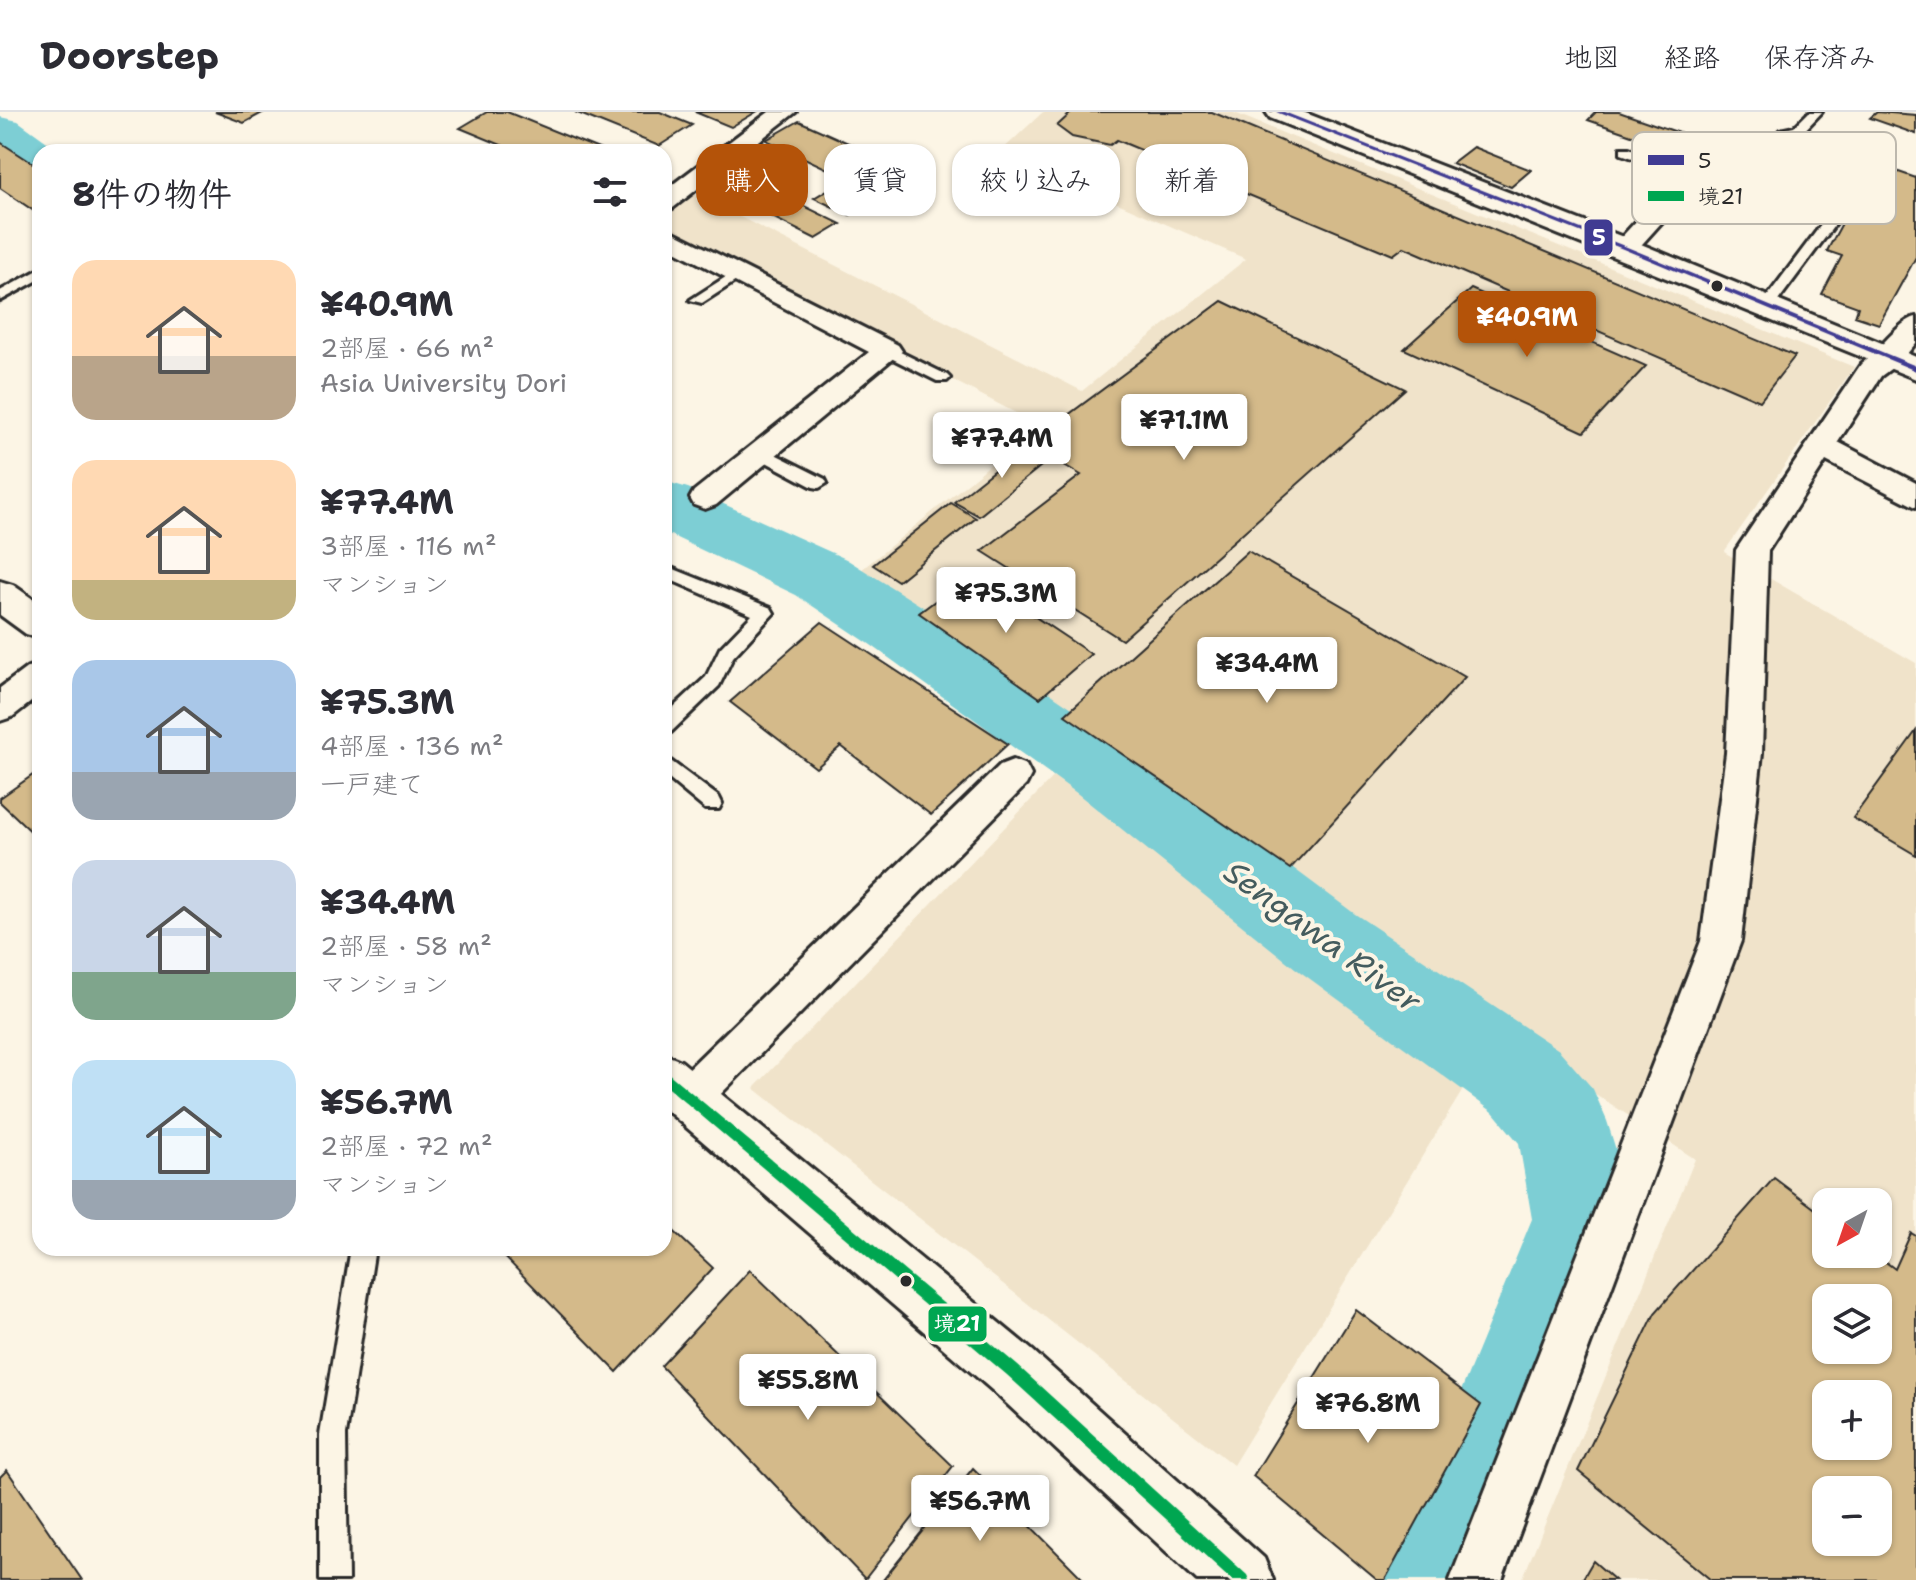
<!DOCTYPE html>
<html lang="ja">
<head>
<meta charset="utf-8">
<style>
  :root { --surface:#fff; --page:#f2f2f3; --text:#2b2b33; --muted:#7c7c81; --line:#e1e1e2; --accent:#b45309 }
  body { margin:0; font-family:"Shantell Sans","Klee One",sans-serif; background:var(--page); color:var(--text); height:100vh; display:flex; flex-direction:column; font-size:30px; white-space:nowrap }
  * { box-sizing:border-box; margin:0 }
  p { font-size:26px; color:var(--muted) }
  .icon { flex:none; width:44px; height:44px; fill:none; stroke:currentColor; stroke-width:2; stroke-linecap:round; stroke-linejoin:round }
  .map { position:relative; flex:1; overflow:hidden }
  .side { position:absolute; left:32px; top:32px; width:640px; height:1112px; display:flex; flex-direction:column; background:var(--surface); border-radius:24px; box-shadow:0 2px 6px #0004 }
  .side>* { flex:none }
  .guide { position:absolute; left:696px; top:32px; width:760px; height:72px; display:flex; gap:16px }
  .needle { width:52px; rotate:220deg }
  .buttons { position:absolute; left:1812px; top:1076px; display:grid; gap:16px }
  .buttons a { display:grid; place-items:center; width:80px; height:80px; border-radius:16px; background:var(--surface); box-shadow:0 2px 6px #0004; font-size:40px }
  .price { position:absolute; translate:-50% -68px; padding:0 18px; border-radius:8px; background:#fff; color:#222; font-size:26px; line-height:52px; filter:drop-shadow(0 2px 4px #0008) }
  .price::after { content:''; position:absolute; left:50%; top:48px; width:24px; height:18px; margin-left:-12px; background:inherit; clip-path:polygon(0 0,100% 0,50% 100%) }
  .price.selected { background:var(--accent); color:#fff }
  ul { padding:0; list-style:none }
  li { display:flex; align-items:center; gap:24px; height:200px; padding:0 40px }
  li span { display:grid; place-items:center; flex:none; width:224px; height:160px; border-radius:24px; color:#555 }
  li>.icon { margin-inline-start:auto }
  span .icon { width:96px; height:96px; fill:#fffc; stroke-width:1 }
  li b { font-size:34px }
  h2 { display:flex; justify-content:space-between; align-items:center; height:96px; padding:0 40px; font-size:34px }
  .tag { padding:0 28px; border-radius:24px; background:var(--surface); box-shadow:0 2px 6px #0004; font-size:28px; line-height:72px }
  .tag.selected { background:var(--accent); color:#fff }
  header { display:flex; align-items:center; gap:48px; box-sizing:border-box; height:112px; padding:0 40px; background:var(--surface); border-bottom:2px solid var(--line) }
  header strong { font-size:38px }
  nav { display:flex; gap:44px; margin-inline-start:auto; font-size:28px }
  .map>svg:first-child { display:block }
</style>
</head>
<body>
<header>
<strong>Doorstep</strong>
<nav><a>地図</a><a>経路</a><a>保存済み</a></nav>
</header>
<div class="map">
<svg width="1916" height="1468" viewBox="0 0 1916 1468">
  <rect width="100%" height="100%" fill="#fcf5e5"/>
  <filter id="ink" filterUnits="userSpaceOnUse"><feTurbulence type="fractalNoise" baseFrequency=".0125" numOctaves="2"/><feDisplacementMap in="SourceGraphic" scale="16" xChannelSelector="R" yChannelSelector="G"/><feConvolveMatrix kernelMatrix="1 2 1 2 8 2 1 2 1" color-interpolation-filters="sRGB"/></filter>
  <g filter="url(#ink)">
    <!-- built -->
    <path fill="#f0e3ca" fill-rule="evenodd" d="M1043,0H1232L1854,255L1724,440L1916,551V1468H1522L1695,1047L1499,919L1233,1353L754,976L1087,630L855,463L1039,313L664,118V103L693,81L1082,279L1246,147L1000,40ZM1826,1090H1878V1142H1826ZM1826,1186H1878V1238H1826ZM1826,1282H1878V1334H1826ZM1826,1378H1878V1430H1826Z"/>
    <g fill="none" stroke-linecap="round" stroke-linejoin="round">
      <!-- river -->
      <g fill="#7dced4" fill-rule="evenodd">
        <polygon points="0,5 18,9 61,40 40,40 40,63 22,58 0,43"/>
        <polygon points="664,369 688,376 846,447 923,495 1134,638 1355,802 1559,938 1593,977 1607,1009 1621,1054 1630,1107 1497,1468 1383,1468 1532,1107 1519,1031 1493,1000 1295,856 1078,682 871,533 796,483 664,420"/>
      </g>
    </g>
    <!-- building -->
    <g fill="#d4ba8a" stroke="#2b2b2b" stroke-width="2" fill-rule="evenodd">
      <polygon points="215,0 264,0 244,11"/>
      <polygon points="487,0 507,0 606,40 518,40 460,16"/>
      <polygon points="575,0 660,0 692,13 659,34"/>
      <polygon points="695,0 756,0 731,15"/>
      <polygon points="1072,0 1212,0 1795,244 1760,289 1404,135 1393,143 1117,28 1110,33 1072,25 1057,14"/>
      <polygon points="1596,0 1619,0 1697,27 1684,41 1588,8"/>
      <polygon points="1877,0 1916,3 1916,22 1870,6"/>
      <polygon points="799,9 915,61 850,103 814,86 847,66 766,28"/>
      <polygon points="1801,26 1916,66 1916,145 1879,212 1855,204 1858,195 1822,182 1842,144 1827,139 1861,76 1781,45"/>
      <polygon points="0,30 40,56 40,103 0,76"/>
      <polygon points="1473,35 1531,58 1511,75 1452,51"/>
      <polygon points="737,61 841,112 816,127 712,75"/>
      <polygon points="1471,177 1646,254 1584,320 1404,237"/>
      <polygon points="1222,189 1405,277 1122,528 982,439 1081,363 1029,332"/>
      <polygon points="1026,333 1051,346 979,404 954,390"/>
      <polygon points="951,391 976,406 898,469 873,453"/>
      <polygon points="1248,439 1465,565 1290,757 1065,603"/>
      <polygon points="971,462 1091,542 1040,586 919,501"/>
      <polygon points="822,510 1008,632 931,703 841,634 816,656 730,590"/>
      <polygon points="1916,619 1916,743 1853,706"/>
      <polygon points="40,658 40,728 0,690 0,686"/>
      <path d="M1774,1066L1826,1105V1142H1875L1895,1157L1911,1121L1916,1124V1468H1711L1578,1359L1655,1201ZM1826,1186H1878V1238H1826ZM1826,1282H1878V1334H1826ZM1826,1378H1878V1430H1826Z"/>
      <polygon points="664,1110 713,1156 617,1260 496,1136 664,1136"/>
      <polygon points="750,1158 953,1354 865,1467 661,1254"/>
      <polygon points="1356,1198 1481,1293 1385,1468 1377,1468 1253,1364"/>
      <polygon points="973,1356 1084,1468 883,1468"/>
      <polygon points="7,1358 82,1468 0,1468 0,1365"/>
      <polygon points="1593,1449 1615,1468 1582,1468"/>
    </g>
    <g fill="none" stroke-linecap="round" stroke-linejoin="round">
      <!-- service casing -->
      <g stroke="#2b2b2b" stroke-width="6">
        <g id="service">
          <polygon points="1809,0 1822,0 1802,21 1788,24 1763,52 1840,78 1842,81 1826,100 1839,107 1772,197 1767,198 1760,194 1824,109 1713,64 1724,61 1816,96 1827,83 1749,53 1780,18 1794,15"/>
          <polygon points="1621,36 1629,36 1699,62 1688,65 1621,42"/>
          <polygon points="40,157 40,167 0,189 0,179"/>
          <polygon points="735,159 747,162 702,191 690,188"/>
          <polygon points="888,234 947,263 950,266 947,269 937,269 883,242 881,239"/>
          <polygon points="761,335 825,367 827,371 819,376 813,375 755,344 755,336"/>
          <polygon points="664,453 771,496 774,501 733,545 719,574 671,620 664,622 664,604 706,565 720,536 752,503 664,465"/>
          <polygon points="664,644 719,685 722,691 719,697 705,697 664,663"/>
          <polygon points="351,1136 375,1136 346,1323 348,1468 320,1468 320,1323"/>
        </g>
      </g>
      <!-- minor casing -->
      <g stroke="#2b2b2b" stroke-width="6">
        <g id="minor">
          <polygon points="769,0 796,0 673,96 664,98 664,79"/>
          <polygon points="1718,27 1730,34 1726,39 1634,141 1616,141 1612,136 1616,131 1710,29"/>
          <polygon points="664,115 898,233 902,239 716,393 705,397 694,393 690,386 694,379 869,240 664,133"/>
          <path d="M1916,205V231L1900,250L1881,264L1838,330L1916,371V395L1826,349L1768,439L1762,641L1741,829L1502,1468H1450L1701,829L1726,641L1736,438L1861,252C1878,240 1899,209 1916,205Z"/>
          <polygon points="40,551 40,583 12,605 0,609 0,576 28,555"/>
          <polygon points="1013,648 1026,653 1031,663 1026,673 704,999 689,1005 674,999 667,985 674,971 1000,653"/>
        </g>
      </g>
      <!-- tertiary casing -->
      <g stroke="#2b2b2b" stroke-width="6">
        <g id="tertiary">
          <polygon points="1266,0 1303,0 1636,130 1916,245 1916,267 1270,6"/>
          <polygon points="0,469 13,473 40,492 40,526 26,522 0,503"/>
          <polygon points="664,942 681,949 1032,1238 1264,1446 1273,1468 1197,1468 992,1278 664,996"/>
        </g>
      </g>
      <!-- service -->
      <use href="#service" fill="#fcf5e5" fill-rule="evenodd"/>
      <!-- minor -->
      <use href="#minor" fill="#fcf5e5" fill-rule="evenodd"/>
      <!-- tertiary -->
      <use href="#tertiary" fill="#fcf5e5" fill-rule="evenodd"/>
      <!-- bus-1 casing -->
      <g stroke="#fcf5e5" stroke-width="6">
        <polygon id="bus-1" points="1276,0 1284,0 1627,135 1916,254 1916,259 1623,137"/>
      </g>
      <!-- bus-2 casing -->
      <g stroke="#fcf5e5" stroke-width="6">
        <polygon id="bus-2" points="664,960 668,961 1017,1253 1247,1463 1249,1468 1232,1468 1007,1263 664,972"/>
      </g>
      <!-- bus-1 -->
      <use href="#bus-1" fill="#403b92" fill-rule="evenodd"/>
      <!-- bus-2 -->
      <use href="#bus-2" fill="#00a651" fill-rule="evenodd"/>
    </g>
  </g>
  <!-- markers -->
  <g fill="#2b2b2b" stroke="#fcf5e5" stroke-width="3">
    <circle cx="1717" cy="174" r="7"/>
    <circle cx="906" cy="1169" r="7"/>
  </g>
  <g text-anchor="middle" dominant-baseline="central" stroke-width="8" stroke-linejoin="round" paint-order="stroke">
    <!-- water labels -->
    <g font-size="32" font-style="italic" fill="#445c5e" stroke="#fcf5e5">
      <text transform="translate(1323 824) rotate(36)">Sengawa River</text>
    </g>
  </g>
  <!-- legend -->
  <rect x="1632" y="20" width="264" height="92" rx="12" fill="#fcf5e5" stroke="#bdb8ad" stroke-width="2"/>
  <rect x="1648" y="43" width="36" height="10" fill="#403b92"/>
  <rect x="1648" y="79" width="36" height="10" fill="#00a651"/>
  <g font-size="22" fill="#2b2b2b">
    <text x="1698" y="56">5</text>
    <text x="1698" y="92">境21</text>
  </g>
  <g stroke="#fcf5e5" stroke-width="3">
    <rect x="1583" y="106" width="31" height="39" rx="8" fill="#403b92"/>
    <rect x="927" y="1193" width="61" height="38" rx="8" fill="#00a651"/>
  </g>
  <g font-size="22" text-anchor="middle" font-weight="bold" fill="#fff">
    <text x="1599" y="133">5</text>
    <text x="957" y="1219">境21</text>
  </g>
</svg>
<div class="buttons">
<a><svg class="needle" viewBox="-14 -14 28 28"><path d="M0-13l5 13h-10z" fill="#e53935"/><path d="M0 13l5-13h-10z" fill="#7c7c81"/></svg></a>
<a><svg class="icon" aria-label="layers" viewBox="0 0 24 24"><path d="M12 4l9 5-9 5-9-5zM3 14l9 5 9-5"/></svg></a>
<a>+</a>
<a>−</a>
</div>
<b class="price selected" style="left:1527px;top:247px">¥40.9M</b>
<b class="price" style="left:1184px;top:350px">¥71.1M</b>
<b class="price" style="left:1002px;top:368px">¥77.4M</b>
<b class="price" style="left:1006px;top:523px">¥75.3M</b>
<b class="price" style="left:1267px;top:593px">¥34.4M</b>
<b class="price" style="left:808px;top:1310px">¥55.8M</b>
<b class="price" style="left:1368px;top:1333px">¥76.8M</b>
<b class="price" style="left:980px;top:1431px">¥56.7M</b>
<div class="guide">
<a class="tag selected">購入</a>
<a class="tag">賃貸</a>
<a class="tag">絞り込み</a>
<a class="tag">新着</a>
</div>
<section class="side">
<h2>8件の物件<svg class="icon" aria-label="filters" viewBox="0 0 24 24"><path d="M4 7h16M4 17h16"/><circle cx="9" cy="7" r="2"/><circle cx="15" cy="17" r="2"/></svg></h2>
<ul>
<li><span style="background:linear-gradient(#ffd9b3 60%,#b9a48a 0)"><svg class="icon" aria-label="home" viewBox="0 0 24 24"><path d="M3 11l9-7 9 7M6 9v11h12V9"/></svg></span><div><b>¥40.9M</b><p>2部屋 · 66 m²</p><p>Asia University Dori</p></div></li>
<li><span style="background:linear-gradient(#ffd9b3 75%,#c2b280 0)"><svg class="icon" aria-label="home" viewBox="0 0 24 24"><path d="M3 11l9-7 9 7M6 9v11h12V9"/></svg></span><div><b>¥77.4M</b><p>3部屋 · 116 m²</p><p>マンション</p></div></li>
<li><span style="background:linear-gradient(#a9c7e8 70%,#9aa5b1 0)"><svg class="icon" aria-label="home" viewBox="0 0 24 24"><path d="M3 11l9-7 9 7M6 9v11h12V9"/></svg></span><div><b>¥75.3M</b><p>4部屋 · 136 m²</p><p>一戸建て</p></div></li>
<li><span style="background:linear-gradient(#c9d6e8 70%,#7fa58c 0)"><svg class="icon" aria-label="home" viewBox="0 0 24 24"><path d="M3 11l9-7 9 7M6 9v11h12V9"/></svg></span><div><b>¥34.4M</b><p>2部屋 · 58 m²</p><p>マンション</p></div></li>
<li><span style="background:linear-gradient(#bfe0f5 75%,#9aa5b1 0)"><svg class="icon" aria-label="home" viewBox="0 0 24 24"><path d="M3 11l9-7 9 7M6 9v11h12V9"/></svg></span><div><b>¥56.7M</b><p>2部屋 · 72 m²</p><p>マンション</p></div></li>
</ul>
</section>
</div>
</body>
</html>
